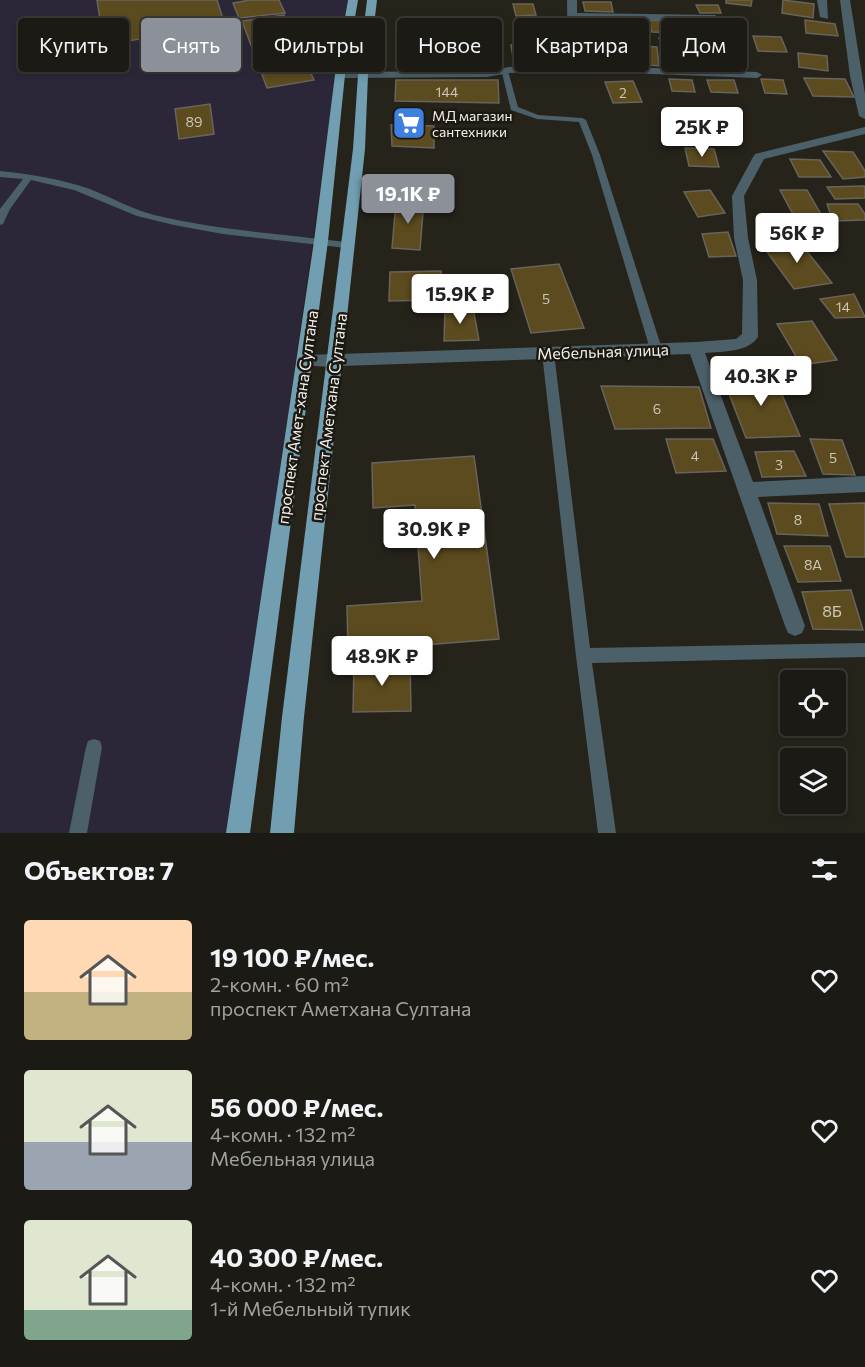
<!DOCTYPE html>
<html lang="ru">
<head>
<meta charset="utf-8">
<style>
  :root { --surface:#1c1a14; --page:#292722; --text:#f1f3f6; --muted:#a0a1a0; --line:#3a3834; --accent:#8c9099 }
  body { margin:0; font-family:Commissioner,sans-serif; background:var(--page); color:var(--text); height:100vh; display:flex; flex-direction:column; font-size:22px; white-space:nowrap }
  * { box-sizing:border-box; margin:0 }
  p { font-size:20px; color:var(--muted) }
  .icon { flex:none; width:33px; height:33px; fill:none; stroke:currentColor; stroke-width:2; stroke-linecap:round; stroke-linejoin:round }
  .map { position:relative; height:833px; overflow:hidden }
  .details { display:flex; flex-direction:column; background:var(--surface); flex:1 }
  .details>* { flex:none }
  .hud { position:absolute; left:18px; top:18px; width:830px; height:54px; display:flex; gap:12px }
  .controls { position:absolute; left:780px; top:670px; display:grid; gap:12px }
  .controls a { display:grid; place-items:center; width:66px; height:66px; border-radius:6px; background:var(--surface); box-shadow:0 3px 9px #0003,0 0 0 2px var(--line); font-size:30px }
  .price { position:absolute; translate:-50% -51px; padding:0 14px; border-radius:6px; background:#fff; color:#222; font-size:20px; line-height:39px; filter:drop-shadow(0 2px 3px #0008) }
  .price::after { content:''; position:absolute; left:50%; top:36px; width:18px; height:14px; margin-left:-9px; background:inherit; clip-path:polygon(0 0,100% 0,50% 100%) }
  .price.active { background:var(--accent); color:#fff }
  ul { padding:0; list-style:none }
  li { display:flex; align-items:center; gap:18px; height:150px; padding:0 24px }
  li span { display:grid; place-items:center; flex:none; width:168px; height:120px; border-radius:6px; color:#555 }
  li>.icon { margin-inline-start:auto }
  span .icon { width:72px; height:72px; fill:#fffc; stroke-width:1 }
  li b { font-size:26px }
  h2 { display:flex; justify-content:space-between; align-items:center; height:72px; padding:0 24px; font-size:26px }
  .tag { padding:0 21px; border-radius:6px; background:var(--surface); box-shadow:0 3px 9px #0003,0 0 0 2px var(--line); font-size:21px; line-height:54px }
  .tag.active { background:var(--accent); color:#fff }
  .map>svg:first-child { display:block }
</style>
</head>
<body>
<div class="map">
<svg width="865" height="833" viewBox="0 0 865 833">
  <rect width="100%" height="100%" fill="#26231b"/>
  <!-- industrial -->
  <polygon fill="#2b2738" points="0,0 347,0 228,833 0,833"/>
  <!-- building -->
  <g fill="#5c4b1f" stroke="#68645c" stroke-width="1.5">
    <polygon points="97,0 217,0 225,25 104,45"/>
    <polygon points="250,0 279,0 285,13 239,18 233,3"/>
    <polygon points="726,0 752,0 751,6 726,3"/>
    <polygon points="783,0 814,4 813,18 782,13"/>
    <polygon points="583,2 611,2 613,12 585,11"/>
    <polygon points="513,4 533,4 536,15 516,16"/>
    <polygon points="696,5 718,5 721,13 700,13"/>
    <polygon points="284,15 314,80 267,88 242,21"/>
    <polygon points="438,18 439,38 403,38 402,19"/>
    <polygon points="535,19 556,19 559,31 536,31"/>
    <polygon points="575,20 596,20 599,31 578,31"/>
    <polygon points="649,20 676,21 681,33 652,32"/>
    <polygon points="805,20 835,24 838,36 806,33"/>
    <polygon points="696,23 726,24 730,36 700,35"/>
    <polygon points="753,36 781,37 787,52 758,51"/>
    <polygon points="659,38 684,40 686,51 663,50"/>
    <polygon points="511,45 536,45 537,57 513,57"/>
    <polygon points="624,45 657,47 659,66 628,63"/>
    <polygon points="580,50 602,51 604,61 581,60"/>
    <polygon points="464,53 465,72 399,73 401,54"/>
    <polygon points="798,53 827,56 828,71 799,67"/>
    <polygon points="804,78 845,79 854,97 813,96"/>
    <polygon points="669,79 692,80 695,92 672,91"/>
    <polygon points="761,79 783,80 787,94 765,93"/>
    <polygon points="396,80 498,80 499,103 395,101"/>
    <polygon points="707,80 734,80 738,93 711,92"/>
    <polygon points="633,81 642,102 613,103 605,82"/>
    <polygon points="210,104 214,134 179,139 175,109"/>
    <polygon points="391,125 434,126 434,148 392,146"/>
    <polygon points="685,148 714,149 719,167 689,166"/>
    <polygon points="823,151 853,152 865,171 865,177 843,179"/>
    <polygon points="790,159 820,160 831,177 799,177"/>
    <polygon points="865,186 865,198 835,199 827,187"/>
    <polygon points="710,190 725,213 698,217 684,192"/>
    <polygon points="780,190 807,190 822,216 795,218"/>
    <polygon points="424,200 420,250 392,248 396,201"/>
    <polygon points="827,204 858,204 865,214 865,220 833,221"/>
    <polygon points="728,232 736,256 709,257 702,234"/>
    <polygon points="798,240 832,283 794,289 762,245"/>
    <polygon points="559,264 584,328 531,333 511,269"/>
    <polygon points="441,271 442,285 473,286 473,299 389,301 390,272"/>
    <polygon points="854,294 865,317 835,318 820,299"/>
    <polygon points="473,308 479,340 444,341 445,309"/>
    <polygon points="812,321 837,360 801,365 777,324"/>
    <polygon points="774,376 800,436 746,438 723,378"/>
    <polygon points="601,386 699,387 711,428 615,429"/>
    <polygon points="666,439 713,439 726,471 676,473"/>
    <polygon points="810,439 842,440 855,475 823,474"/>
    <polygon points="794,451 806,476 762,477 755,452"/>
    <polygon points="474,456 499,639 348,651 347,606 422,601 415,505 373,508 372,463"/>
    <polygon points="768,503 819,504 828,536 777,534"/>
    <polygon points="865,503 865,557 846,557 829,504"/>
    <polygon points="784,546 830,546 841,581 798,582"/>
    <polygon points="851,590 863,630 813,629 802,592"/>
    <polygon points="410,660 411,711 353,712 354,664"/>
  </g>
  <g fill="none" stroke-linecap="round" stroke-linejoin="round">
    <!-- service -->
    <g fill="#4b6069" fill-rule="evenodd">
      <polygon points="501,69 508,71 518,107 538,115 582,118 586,120 600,155 662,349 660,352 652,352 650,349 592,155 579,122 537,119 511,110"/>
      <path d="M0,171C31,174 61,179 90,189C112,198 132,209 154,215C217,230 282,234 346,242L351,245L346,248L223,234L174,225L137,216L74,190L31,180L10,209L3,224L0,225V209L23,179L0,177Z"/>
      <polygon points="548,349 554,353 590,648 865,643 865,657 592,663 616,833 598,833 576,656 542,353"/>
      <polygon points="94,739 100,741 102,747 87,833 69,833 86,747 88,741"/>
    </g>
    <!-- minor -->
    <g fill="#4b6069" fill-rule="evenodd">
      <polygon points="567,0 577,0 577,13 715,15 720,18 715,21 577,19 578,65 757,72 762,75 757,78 573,71 509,73 487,77 340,78 335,75 340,72 487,71 509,67 568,65"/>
      <polygon points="817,0 827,0 828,19 820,17"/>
      <polygon points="840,0 850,0 865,94 865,119 859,116 850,76"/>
      <path d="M865,127V134L764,159L744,196L748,238L757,280L758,337C747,353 723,351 705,353L753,482L865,476V492L758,497L805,626L802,633L795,636L788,633L785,626L690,354L341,366C334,368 308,366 300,363L297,359L300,355L339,354L696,342L736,339L742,334L743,280L734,238L732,196L753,157L755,154Z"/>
    </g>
    <!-- primary -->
    <g fill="#719eb0" fill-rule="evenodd">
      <polygon points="348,0 358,0 345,75 328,241 250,833 226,833 314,241 335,75"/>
      <polygon points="367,0 377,0 368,75 365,149 304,717 294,833 270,833 282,717 353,149 358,75"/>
    </g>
  </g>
  <!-- icons -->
  <defs>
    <g id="supermarket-square" transform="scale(1.725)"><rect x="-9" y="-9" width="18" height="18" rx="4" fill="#3f7fe0" stroke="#1c1912"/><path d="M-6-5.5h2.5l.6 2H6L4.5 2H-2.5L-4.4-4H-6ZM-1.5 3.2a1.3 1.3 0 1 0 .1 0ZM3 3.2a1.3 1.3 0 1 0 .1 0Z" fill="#fff"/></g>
  </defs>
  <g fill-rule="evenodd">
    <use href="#supermarket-square" x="409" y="123"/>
  </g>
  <g text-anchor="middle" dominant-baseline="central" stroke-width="5" stroke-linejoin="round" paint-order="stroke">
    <!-- number labels -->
    <g font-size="14" fill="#ccc6b7">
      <text x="447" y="91">144</text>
      <text x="623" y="92">2</text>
      <text x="194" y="121">89</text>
      <text x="546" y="298">5</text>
      <text x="843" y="306">14</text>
      <text x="657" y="408">6</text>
      <text x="695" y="455">4</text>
      <text x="833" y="457">5</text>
      <text x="779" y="464">3</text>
      <text x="798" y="519">8</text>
      <text x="813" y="564">8А</text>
    </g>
    <!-- far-poi labels -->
    <g font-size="14" fill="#f2efea" stroke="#1c1912" text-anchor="start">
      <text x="432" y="115">МД магазин<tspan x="432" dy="16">сантехники</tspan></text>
    </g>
    <!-- street labels -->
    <g font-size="16" fill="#f2efea" stroke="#1c1912">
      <text transform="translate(603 351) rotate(-2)">Мебельная улица</text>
      <text transform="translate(297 417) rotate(-82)">проспект Амет-хана Султана</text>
      <text transform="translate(328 417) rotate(-83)">проспект Аметхана Султана</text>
    </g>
    <!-- near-number labels -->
    <g font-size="16" fill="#ccc6b7">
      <text x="832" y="610">8Б</text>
    </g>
  </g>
</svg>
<div class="controls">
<a><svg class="icon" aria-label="locate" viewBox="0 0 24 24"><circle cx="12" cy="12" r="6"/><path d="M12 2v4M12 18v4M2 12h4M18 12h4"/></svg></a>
<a><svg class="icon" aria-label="layers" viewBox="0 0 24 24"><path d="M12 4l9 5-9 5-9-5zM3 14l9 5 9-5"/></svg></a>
</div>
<b class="price" style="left:702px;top:158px">25K ₽</b>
<b class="price active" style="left:408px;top:225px">19.1K ₽</b>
<b class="price" style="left:797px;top:264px">56K ₽</b>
<b class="price" style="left:460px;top:325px">15.9K ₽</b>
<b class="price" style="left:761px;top:407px">40.3K ₽</b>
<b class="price" style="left:434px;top:560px">30.9K ₽</b>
<b class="price" style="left:382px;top:687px">48.9K ₽</b>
<div class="hud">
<a class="tag">Купить</a>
<a class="tag active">Снять</a>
<a class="tag">Фильтры</a>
<a class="tag">Новое</a>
<a class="tag">Квартира</a>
<a class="tag">Дом</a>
</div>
</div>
<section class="details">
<h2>Объектов: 7<svg class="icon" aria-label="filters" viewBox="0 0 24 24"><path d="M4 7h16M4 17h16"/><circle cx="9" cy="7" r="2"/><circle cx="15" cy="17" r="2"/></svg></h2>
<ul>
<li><span style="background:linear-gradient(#ffd9b3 60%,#c2b280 0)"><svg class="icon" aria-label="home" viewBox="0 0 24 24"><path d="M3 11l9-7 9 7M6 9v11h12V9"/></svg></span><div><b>19 100 ₽/мес.</b><p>2-комн. · 60 m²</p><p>проспект Аметхана Султана</p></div><svg class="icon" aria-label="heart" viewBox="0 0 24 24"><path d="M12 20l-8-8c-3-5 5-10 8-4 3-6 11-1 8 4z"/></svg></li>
<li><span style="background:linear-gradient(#dfe7d0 60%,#9aa5b1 0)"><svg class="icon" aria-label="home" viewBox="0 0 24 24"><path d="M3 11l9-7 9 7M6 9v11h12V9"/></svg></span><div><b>56 000 ₽/мес.</b><p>4-комн. · 132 m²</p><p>Мебельная улица</p></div><svg class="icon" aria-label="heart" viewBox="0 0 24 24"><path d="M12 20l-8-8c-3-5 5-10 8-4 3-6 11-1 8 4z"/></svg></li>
<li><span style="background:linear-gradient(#dfe7d0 75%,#7fa58c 0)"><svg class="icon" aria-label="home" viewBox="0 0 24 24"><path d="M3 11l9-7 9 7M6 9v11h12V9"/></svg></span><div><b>40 300 ₽/мес.</b><p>4-комн. · 132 m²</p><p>1-й Мебельный тупик</p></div><svg class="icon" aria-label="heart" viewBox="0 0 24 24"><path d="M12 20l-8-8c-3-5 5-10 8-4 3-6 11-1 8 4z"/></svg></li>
</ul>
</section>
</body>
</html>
